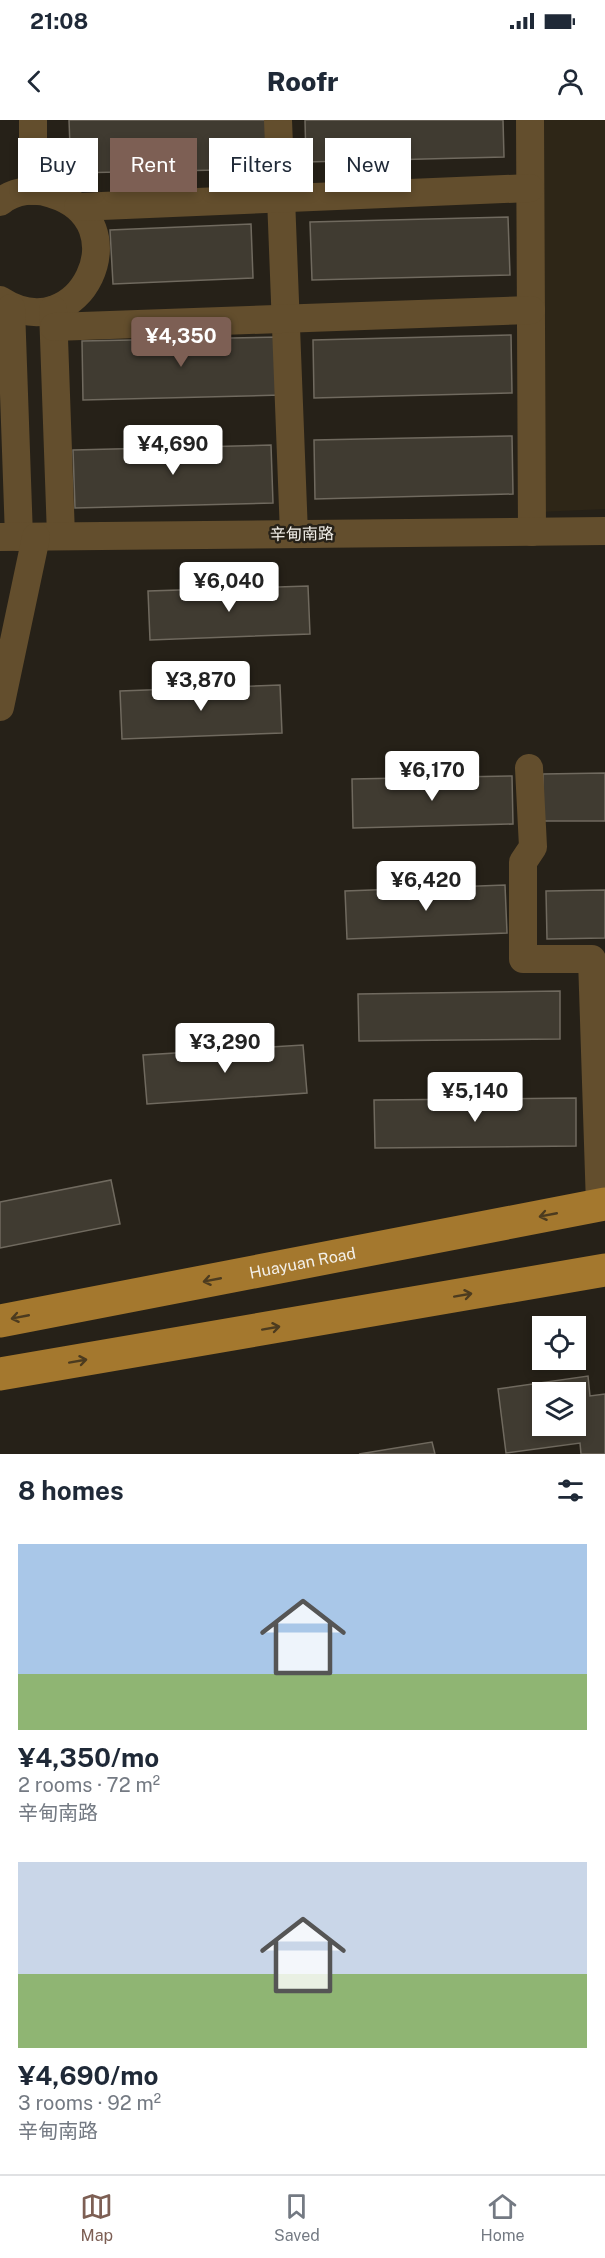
<!DOCTYPE html>
<html lang="en">
<head>
<meta charset="utf-8">
<style>
  :root { --surface:#fff; --page:#f6f6f7; --text:#1f2937; --muted:#747a83; --line:#e0e1e3; --accent:#7d5f54 }
  body { margin:0; font-family:"Public Sans","Noto Sans SC",sans-serif; background:var(--page); color:var(--text); height:100vh; display:flex; flex-direction:column; font-size:22px; white-space:nowrap }
  * { box-sizing:border-box; margin:0 }
  p { font-size:20px; color:var(--muted) }
  .icon { flex:none; width:33px; height:33px; fill:none; stroke:currentColor; stroke-width:2; stroke-linecap:round; stroke-linejoin:round }
  .map { position:relative; height:1334px; overflow:hidden }
  .side { display:flex; flex-direction:column; background:var(--surface); flex:1 }
  .side>* { flex:none }
  .guide { position:absolute; left:18px; top:18px; width:570px; height:54px; display:flex; gap:12px }
  .buttons { position:absolute; left:532px; top:1196px; display:grid; gap:12px }
  .buttons a { display:grid; place-items:center; width:54px; height:54px; border-radius:0px; background:var(--surface); box-shadow:0 3px 9px #0003; font-size:30px }
  .price { position:absolute; translate:-50% -51px; padding:0 14px; border-radius:6px; background:#fff; color:#222; font-size:20px; line-height:39px; filter:drop-shadow(0 2px 3px #0008) }
  .price::after { content:''; position:absolute; left:50%; top:36px; width:18px; height:14px; margin-left:-9px; background:inherit; clip-path:polygon(0 0,100% 0,50% 100%) }
  .price.current { background:var(--accent); color:#fff }
  ul { padding:0; list-style:none }
  li { display:grid; align-content:center; gap:12px; height:318px; padding:0 18px }
  li span { display:grid; place-items:center; height:186px; border-radius:0px; color:#555 }
  li>.icon { margin-inline-start:auto }
  span .icon { width:108px; height:108px; fill:#fffc; stroke-width:1 }
  li b { font-size:26px }
  h2 { display:flex; justify-content:space-between; align-items:center; height:72px; padding:0 18px; font-size:26px }
  .pill { padding:0 21px; border-radius:0px; background:var(--surface); box-shadow:0 3px 9px #0003; font-size:21px; line-height:54px }
  .pill.current { background:var(--accent); color:#fff }
  .status { display:flex; justify-content:space-between; align-items:center; height:42px; padding:0 30px; background:var(--surface); direction:ltr }
  .status svg { height:16px; fill:currentColor }
  header { display:flex; justify-content:space-between; align-items:center; height:78px; padding:0 18px; background:var(--surface); font-size:27px; font-weight:800 }
  .dock { display:flex; justify-content:space-around; align-items:center; height:84px; border-top:2px solid var(--line); background:var(--surface); font-size:16px; color:var(--muted) }
  .dock a { display:grid; justify-items:center; gap:3px }
  .dock .current { color:var(--accent) }
  .map>svg:first-child { display:block }
</style>
</head>
<body>
<div class="status"><b>21:08</b><svg viewBox="0 0 49 12"><path d="M0 12V9h3v3zM5 12V6h3v6zM10 12V3h3v9zM15 12V0h3v12zM26 1h20v11H26zM47 4h2v5h-2z"/></svg></div>
<header><svg class="icon" aria-label="back" viewBox="0 0 24 24"><path d="M15 5l-7 7 7 7"/></svg>Roofr<svg class="icon" aria-label="person" viewBox="0 0 24 24"><circle cx="12" cy="8" r="4"/><path d="M4 21q1-7 8-7t8 7"/></svg></header>
<div class="map">
<svg width="605" height="1334" viewBox="0 0 605 1334">
  <rect width="100%" height="100%" fill="#262118"/>
  <!-- built -->
  <polygon fill="#2e2617" points="543,0 605,0 605,389 539,392"/>
  <!-- building -->
  <g fill="#403b31" stroke="#706a5f" stroke-width="1.5" fill-rule="evenodd">
    <polygon points="69,0 267,0 268,49 71,53"/>
    <polygon points="305,0 503,0 504,37 306,42"/>
    <polygon points="508,97 510,155 312,160 310,102"/>
    <polygon points="251,104 253,158 113,164 110,110"/>
    <polygon points="511,215 512,273 314,278 313,220"/>
    <polygon points="280,217 281,275 83,280 82,221"/>
    <polygon points="512,316 513,374 315,379 314,320"/>
    <polygon points="271,325 273,383 75,388 73,330"/>
    <polygon points="308,466 310,514 150,520 148,471"/>
    <polygon points="280,565 282,613 122,619 120,571"/>
    <polygon points="605,653 605,701 543,701 543,654"/>
    <polygon points="512,656 513,704 353,708 352,659"/>
    <polygon points="505,765 507,813 347,819 345,771"/>
    <polygon points="605,770 605,818 547,819 546,771"/>
    <polygon points="560,871 560,919 359,921 358,874"/>
    <polygon points="303,925 307,973 147,984 143,935"/>
    <polygon points="576,978 576,1026 375,1028 374,980"/>
    <polygon points="111,1060 120,1104 0,1128 0,1082"/>
    <path d="M588,1256L590,1276L605,1274V1334H581L580,1323L506,1333L498,1269ZM543,1272H576V1305H543Z"/>
    <polygon points="432,1322 435,1334 359,1334"/>
  </g>
  <g fill="none" stroke-linecap="round" stroke-linejoin="round">
    <!-- minor -->
    <g stroke="#634e2d" stroke-width="28">
      <polyline points="33,0 33,71"/>
      <polyline points="278,0 294,414"/>
      <polyline points="530,0 532,412"/>
      <path d="M0,82C15,70 35,68 52,74C141,101 80,232 0,180"/>
      <polyline points="78,87 530,68"/>
      <polyline points="11,188 19,417"/>
      <polyline points="53,190 61,416"/>
      <polyline points="54,207 531,190"/>
      <polyline points="0,417 605,411"/>
      <polyline points="0,587 36,417"/>
      <polyline points="529,648 533,727 523,742 523,839 592,839 600,1085"/>
    </g>
    <!-- major -->
    <g stroke="#a4782e" stroke-width="33">
      <path id="s1" d="M0,1201L605,1084"/>
      <polyline points="0,1254 605,1150"/>
    </g>
  </g>
  <!-- one-way arrows -->
  <defs><path id="oneway-shaft" d="M-6 0H5M1.5-3L5.5 0L1.5 3" fill="none" stroke-width="1.6" stroke-linecap="round" stroke-linejoin="round" transform="scale(1.5)"/></defs>
  <g stroke="#4c3b1f">
    <use href="#oneway-shaft" transform="translate(548 1095) rotate(169)"/>
    <use href="#oneway-shaft" transform="translate(212 1160) rotate(169)"/>
    <use href="#oneway-shaft" transform="translate(463 1175) rotate(-10)"/>
    <use href="#oneway-shaft" transform="translate(20 1197) rotate(169)"/>
    <use href="#oneway-shaft" transform="translate(271 1208) rotate(-10)"/>
    <use href="#oneway-shaft" transform="translate(78 1241) rotate(-10)"/>
  </g>
  <g text-anchor="middle" dominant-baseline="central" stroke-width="5" stroke-linejoin="round" paint-order="stroke">
    <!-- street labels -->
    <g font-size="16" fill="#f3f0ea" stroke="#262118">
      <text transform="translate(302 414) rotate(-1)">辛甸南路</text>
      <text stroke="none"><textPath href="#s1" startOffset="308">Huayuan Road</textPath></text>
    </g>
  </g>
</svg>
<div class="buttons">
<a><svg class="icon" aria-label="locate" viewBox="0 0 24 24"><circle cx="12" cy="12" r="6"/><path d="M12 2v4M12 18v4M2 12h4M18 12h4"/></svg></a>
<a><svg class="icon" aria-label="layers" viewBox="0 0 24 24"><path d="M12 4l9 5-9 5-9-5zM3 14l9 5 9-5"/></svg></a>
</div>
<b class="price current" style="left:181px;top:248px">¥4,350</b>
<b class="price" style="left:173px;top:356px">¥4,690</b>
<b class="price" style="left:229px;top:493px">¥6,040</b>
<b class="price" style="left:201px;top:592px">¥3,870</b>
<b class="price" style="left:432px;top:682px">¥6,170</b>
<b class="price" style="left:426px;top:792px">¥6,420</b>
<b class="price" style="left:225px;top:954px">¥3,290</b>
<b class="price" style="left:475px;top:1003px">¥5,140</b>
<div class="guide">
<a class="pill">Buy</a>
<a class="pill current">Rent</a>
<a class="pill">Filters</a>
<a class="pill">New</a>
</div>
</div>
<section class="side">
<h2>8 homes<svg class="icon" aria-label="filters" viewBox="0 0 24 24"><path d="M4 7h16M4 17h16"/><circle cx="9" cy="7" r="2"/><circle cx="15" cy="17" r="2"/></svg></h2>
<ul>
<li><span style="background:linear-gradient(#a9c7e8 70%,#8fb573 0)"><svg class="icon" aria-label="home" viewBox="0 0 24 24"><path d="M3 11l9-7 9 7M6 9v11h12V9"/></svg></span><div><b>¥4,350/mo</b><p>2 rooms · 72 m²</p><p>辛甸南路</p></div></li>
<li><span style="background:linear-gradient(#c9d6e8 60%,#8fb573 0)"><svg class="icon" aria-label="home" viewBox="0 0 24 24"><path d="M3 11l9-7 9 7M6 9v11h12V9"/></svg></span><div><b>¥4,690/mo</b><p>3 rooms · 92 m²</p><p>辛甸南路</p></div></li>
</ul>
</section>
<nav class="dock">
<a class="current"><svg class="icon" aria-label="map" viewBox="0 0 24 24"><path d="M3 6l6-2 6 2 6-2v14l-6 2-6-2-6 2zM9 4v14M15 6v14"/></svg>Map</a>
<a><svg class="icon" aria-label="saved" viewBox="0 0 24 24"><path d="M7 4h10v16l-5-4-5 4z"/></svg>Saved</a>
<a><svg class="icon" aria-label="home" viewBox="0 0 24 24"><path d="M3 11l9-7 9 7M6 9v11h12V9"/></svg>Home</a>
</nav>
</body>
</html>
